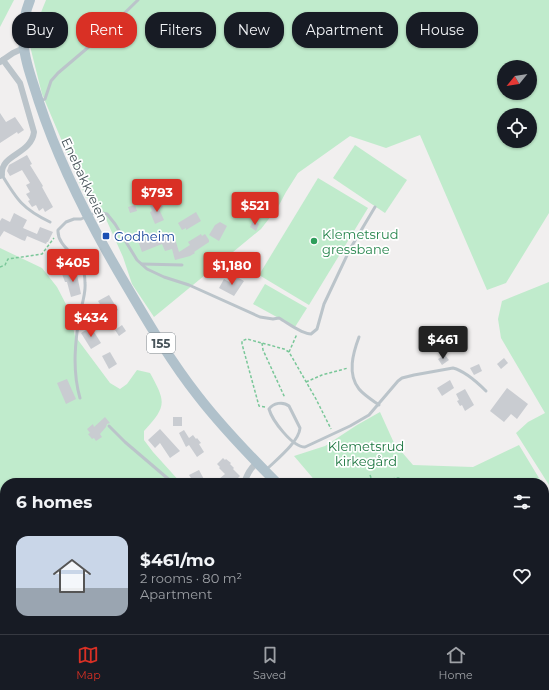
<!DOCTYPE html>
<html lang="en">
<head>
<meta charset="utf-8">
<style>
  :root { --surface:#171b24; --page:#242831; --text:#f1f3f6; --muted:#9ea1a6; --line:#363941; --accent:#d93025 }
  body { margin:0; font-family:Montserrat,sans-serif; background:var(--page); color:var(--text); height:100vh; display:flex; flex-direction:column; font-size:15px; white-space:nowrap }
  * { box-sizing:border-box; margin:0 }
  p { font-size:13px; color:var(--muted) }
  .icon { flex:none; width:22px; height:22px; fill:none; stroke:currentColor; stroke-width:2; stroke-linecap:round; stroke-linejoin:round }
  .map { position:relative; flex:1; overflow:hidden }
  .panel { position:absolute; left:0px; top:478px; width:549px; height:156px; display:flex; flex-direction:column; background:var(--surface); border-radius:16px 16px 0 0; box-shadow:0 1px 3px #0004 }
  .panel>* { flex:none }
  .banner { position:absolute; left:12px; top:12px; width:525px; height:36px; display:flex; gap:8px }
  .needle { width:26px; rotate:240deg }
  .buttons { position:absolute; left:497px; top:60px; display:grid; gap:8px }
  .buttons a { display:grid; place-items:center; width:40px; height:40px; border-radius:50%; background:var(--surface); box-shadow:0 1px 3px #0004; font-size:20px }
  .price { position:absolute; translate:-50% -34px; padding:0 9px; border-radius:4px; background:var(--accent); color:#fff; font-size:13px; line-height:26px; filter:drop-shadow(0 1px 2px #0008) }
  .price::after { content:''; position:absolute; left:50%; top:24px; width:12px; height:9px; margin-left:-6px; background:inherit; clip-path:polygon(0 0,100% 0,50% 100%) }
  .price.active { background:#222; color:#fff }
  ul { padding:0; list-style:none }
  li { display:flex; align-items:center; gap:12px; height:100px; padding:0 16px }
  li+li { border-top:1px solid var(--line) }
  li span { display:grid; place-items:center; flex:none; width:112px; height:80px; border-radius:12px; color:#555 }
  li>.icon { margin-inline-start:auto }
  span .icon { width:48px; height:48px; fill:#fffc; stroke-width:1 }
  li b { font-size:17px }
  h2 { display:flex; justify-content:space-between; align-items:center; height:48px; padding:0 16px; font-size:17px }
  .pill { padding:0 14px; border-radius:16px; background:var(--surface); box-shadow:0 1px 3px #0004; font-size:14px; line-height:36px }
  .pill.active { background:var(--accent); color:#fff }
  .dock { display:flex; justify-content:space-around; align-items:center; height:56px; border-top:1px solid var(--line); background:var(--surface); font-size:11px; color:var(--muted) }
  .dock a { display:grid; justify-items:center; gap:2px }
  .dock .active { color:var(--accent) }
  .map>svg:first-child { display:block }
</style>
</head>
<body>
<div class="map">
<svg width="549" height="634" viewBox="0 0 549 634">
  <rect width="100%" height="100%" fill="#f1efef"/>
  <!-- green -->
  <g fill="#c0ebcc" fill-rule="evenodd">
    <polygon points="0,0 14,0 0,27"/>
    <path d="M46,0H549V213L506,283L487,290L420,135L386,148L350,136L298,173L286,192L278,207L261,229L154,317L132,284L123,257L97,199L86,198L42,94L29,42ZM504,67H530V93H504ZM504,115H530V141H504Z"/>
    <polygon points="355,145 407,180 385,213 333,178"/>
    <polygon points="318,178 368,208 309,305 259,275"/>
    <path d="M0,248L42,268L57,287L69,310L75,336L110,383L120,389L127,384L137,370L150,373C166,402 167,406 144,431V440L153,452L181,483H5V629H255L251,634H0Z"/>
    <polygon points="549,282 549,485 516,433 528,422 545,413 501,338 498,319 502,301"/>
    <polygon points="265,284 307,308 295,327 253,304"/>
    <polygon points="380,412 394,443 413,465 473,467 519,445 542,483 317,483 294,456 325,446 357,425"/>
    <polygon points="544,486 549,494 549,604 544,604"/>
    <polygon points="544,622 549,623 549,634 452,634 464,629 544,629"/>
  </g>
  <!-- building -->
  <g fill="#c9ccd1">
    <polygon points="0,113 6,122 15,117 24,130 18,134 17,132 0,143"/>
    <polygon points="27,155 32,164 30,165 43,186 42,187 53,207 45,212 43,208 39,211 36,205 32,207 28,201 30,200 26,194 30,192 26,185 30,183 22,170 10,176 7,171 9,165"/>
    <polygon points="160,201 163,207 159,209 164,220 155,224 150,212 152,211 150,206"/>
    <polygon points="135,205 137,211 130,213 128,207"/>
    <polygon points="196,212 201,221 186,230 186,228 182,230 178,223"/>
    <polygon points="14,213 27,220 23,228 37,234 40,227 53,232 48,242 47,242 46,244 27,236 25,241 22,240 4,231 0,237 0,221 2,218 10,222"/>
    <polygon points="253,221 259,224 256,231 250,227"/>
    <polygon points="220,222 227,226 219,241 209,235 215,225"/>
    <polygon points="173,232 179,252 190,245 188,242 201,234 202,236 205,234 209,240 209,242 194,252 195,253 190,256 175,260 172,249 165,251 162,244 142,252 138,241 148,238 148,240 164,233 165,235"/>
    <polygon points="60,253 63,264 50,268 48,261 50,256"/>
    <polygon points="76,270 81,294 71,297 67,282 65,282 62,274"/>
    <polygon points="235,276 244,281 234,296 219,288 224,279 231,283"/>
    <polygon points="109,295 118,310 107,316 98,301"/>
    <polygon points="122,325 126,331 119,336 115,330"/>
    <polygon points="91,327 101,343 91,349 81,333"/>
    <polygon points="110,352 117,364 109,369 102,356"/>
    <polygon points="445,355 449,360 442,365 438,359"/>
    <polygon points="504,358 508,363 501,369 497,364"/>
    <polygon points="479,364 482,371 474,375 470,368"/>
    <polygon points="67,379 76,399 66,404 57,383"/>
    <polygon points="450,380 454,388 442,396 437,388"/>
    <polygon points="507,388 528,404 517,419 511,414 504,422 490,411"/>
    <polygon points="465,389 474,405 465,411 462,405 460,406 457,401 459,400 456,394"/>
    <polygon points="105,417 110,423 107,424 106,427 100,434 102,437 96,441 94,438 92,439 88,434 90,433 87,429 93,424 94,427"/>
    <rect x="173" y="417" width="9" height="9"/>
    <polygon points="160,429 180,451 170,458 160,443 155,448 148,440"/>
    <polygon points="184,430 189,438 193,435 196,439 197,438 201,443 199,444 204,452 197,457 189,445 186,447 179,433"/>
    <polygon points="223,458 225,460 226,459 231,463 230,464 234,468 233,469 240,476 233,483 223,483 219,479 225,474 219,468 220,467 217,464"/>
    <polygon points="199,470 206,483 194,483 189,475"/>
  </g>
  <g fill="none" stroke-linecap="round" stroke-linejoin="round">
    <!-- path -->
    <g stroke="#7ac799" stroke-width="1.5" stroke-dasharray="3 2" stroke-linecap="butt">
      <polyline points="0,267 5,265 8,259 42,254 54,238"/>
      <polyline points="262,343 263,350 285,398"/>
      <polyline points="289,352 297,334"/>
      <polyline points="306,382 322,375 348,368"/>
      <polyline points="265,407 259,406 242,344 242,341 247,339 284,349 289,352 316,399 331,429"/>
      <polyline points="370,475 373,483"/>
      <polyline points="372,482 398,478 412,483"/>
      <polyline points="492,483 520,479 532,483"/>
      <polyline points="544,495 549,504"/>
      <polyline points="544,527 549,529"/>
      <polyline points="544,543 549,541"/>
      <polyline points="544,563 549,565"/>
      <polyline points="547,605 549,600"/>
      <polyline points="0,626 5,627"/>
      <polyline points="13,629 17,630 23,634"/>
      <polyline points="500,629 501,634"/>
    </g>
    <!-- lane -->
    <g stroke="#bbc4ca" stroke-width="3">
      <polyline points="41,101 45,99 51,81 58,73 98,39 138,0"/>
      <path d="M2,175C17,200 23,209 50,222"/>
      <polyline points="142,264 182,265"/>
      <path d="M359,337C353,353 347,374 359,389C364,395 372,400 379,405"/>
      <path d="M80,398C72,370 75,341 80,313C82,304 86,293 85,283C85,278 84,270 81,265C75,254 57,245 58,230L66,222L74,219H81L97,212L107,214L115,224L137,260L147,269L164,277L189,285L260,317L273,319L279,318C288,323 301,334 311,334L317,329L324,304L350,249L375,207"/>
      <polyline points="109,426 125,442 173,483"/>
      <path d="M266,470C276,460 299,442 300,428L289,406C283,401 273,403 269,409C272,420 292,447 305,447L350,426L369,415L398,381L402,378L414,375L453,368C465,371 477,382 486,391"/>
      <polyline points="545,615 549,609"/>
      <polyline points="301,629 304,634"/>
    </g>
    <!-- street -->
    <g stroke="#bbc4ca" stroke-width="6">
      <polyline points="0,62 13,53 24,48"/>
      <path d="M0,176L2,175C0,154 31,155 34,132L20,83L3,60"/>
      <path d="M244,483C247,475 250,468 257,463"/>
      <polyline points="544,614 549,616"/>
      <polyline points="274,634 274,629"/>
      <polyline points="420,634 438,629"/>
    </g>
    <!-- primary -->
    <g stroke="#b0c1cb" stroke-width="10">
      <path d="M30,0C25,12 23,25 23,38C24,60 33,82 39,102C61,169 93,230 129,290C150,326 172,363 198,396C222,427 249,455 277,483"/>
      <polyline points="400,629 403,634"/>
    </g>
  </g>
  <!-- markers -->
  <rect fill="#1a4fb4" stroke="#fff" stroke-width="1.5" x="102" y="232" width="8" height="8" rx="2"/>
  <circle fill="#2e9e5b" stroke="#fff" stroke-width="1.5" cx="314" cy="241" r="4"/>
  <g text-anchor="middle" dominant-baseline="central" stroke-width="3.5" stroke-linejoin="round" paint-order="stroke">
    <!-- shield labels -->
    <rect fill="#fff" stroke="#7f878c" stroke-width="1" x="147" y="333" width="28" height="20" rx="3"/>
    <g font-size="12" font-weight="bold" fill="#48545a">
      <text x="161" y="343">155</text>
    </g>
    <!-- street labels -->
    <g font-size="13" fill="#48545a" stroke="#fff">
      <text transform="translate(85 180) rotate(65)">Enebakkveien</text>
    </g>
    <!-- leisure labels -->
    <g font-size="13" fill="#27864d" stroke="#fff" text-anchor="start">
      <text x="322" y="234">Klemetsrud<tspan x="322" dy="15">gressbane</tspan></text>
    </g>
    <!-- transit labels -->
    <g font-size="13" fill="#164399" stroke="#fff" text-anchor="start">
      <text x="114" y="236">Godheim</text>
    </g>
    <!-- park labels -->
    <g font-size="13" fill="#1e7741" stroke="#fff">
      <text x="366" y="446">Klemetsrud<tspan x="366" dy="15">kirkegård</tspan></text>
    </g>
  </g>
</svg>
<div class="buttons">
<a><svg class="needle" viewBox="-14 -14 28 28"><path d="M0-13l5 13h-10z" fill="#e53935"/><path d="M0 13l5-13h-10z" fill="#9ea1a6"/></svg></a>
<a><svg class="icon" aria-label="locate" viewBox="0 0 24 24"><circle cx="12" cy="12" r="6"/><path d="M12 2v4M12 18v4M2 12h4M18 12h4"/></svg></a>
</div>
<b class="price" style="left:157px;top:213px">$793</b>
<b class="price" style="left:255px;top:226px">$521</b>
<b class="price" style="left:73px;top:283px">$405</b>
<b class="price" style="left:232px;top:286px">$1,180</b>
<b class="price" style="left:91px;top:338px">$434</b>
<b class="price active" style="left:443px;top:360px">$461</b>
<div class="banner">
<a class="pill">Buy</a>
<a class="pill active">Rent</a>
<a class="pill">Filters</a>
<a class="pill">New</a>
<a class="pill">Apartment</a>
<a class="pill">House</a>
</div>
<section class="panel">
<h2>6 homes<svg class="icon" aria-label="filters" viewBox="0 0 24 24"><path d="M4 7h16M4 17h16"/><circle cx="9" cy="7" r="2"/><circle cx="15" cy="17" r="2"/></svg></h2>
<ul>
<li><span style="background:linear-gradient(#c9d6e8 65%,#9aa5b1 0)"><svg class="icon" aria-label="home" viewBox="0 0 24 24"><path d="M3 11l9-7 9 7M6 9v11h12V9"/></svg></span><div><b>$461/mo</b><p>2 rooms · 80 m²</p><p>Apartment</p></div><svg class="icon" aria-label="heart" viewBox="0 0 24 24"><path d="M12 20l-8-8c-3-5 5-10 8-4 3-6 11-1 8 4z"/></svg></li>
</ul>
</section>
</div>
<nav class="dock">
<a class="active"><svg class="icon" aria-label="map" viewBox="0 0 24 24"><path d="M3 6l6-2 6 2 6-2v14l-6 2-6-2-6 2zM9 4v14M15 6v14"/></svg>Map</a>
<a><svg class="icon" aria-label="saved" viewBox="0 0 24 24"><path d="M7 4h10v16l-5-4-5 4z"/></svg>Saved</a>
<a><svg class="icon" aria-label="home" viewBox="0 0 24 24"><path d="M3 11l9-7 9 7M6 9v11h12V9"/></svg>Home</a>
</nav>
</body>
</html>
